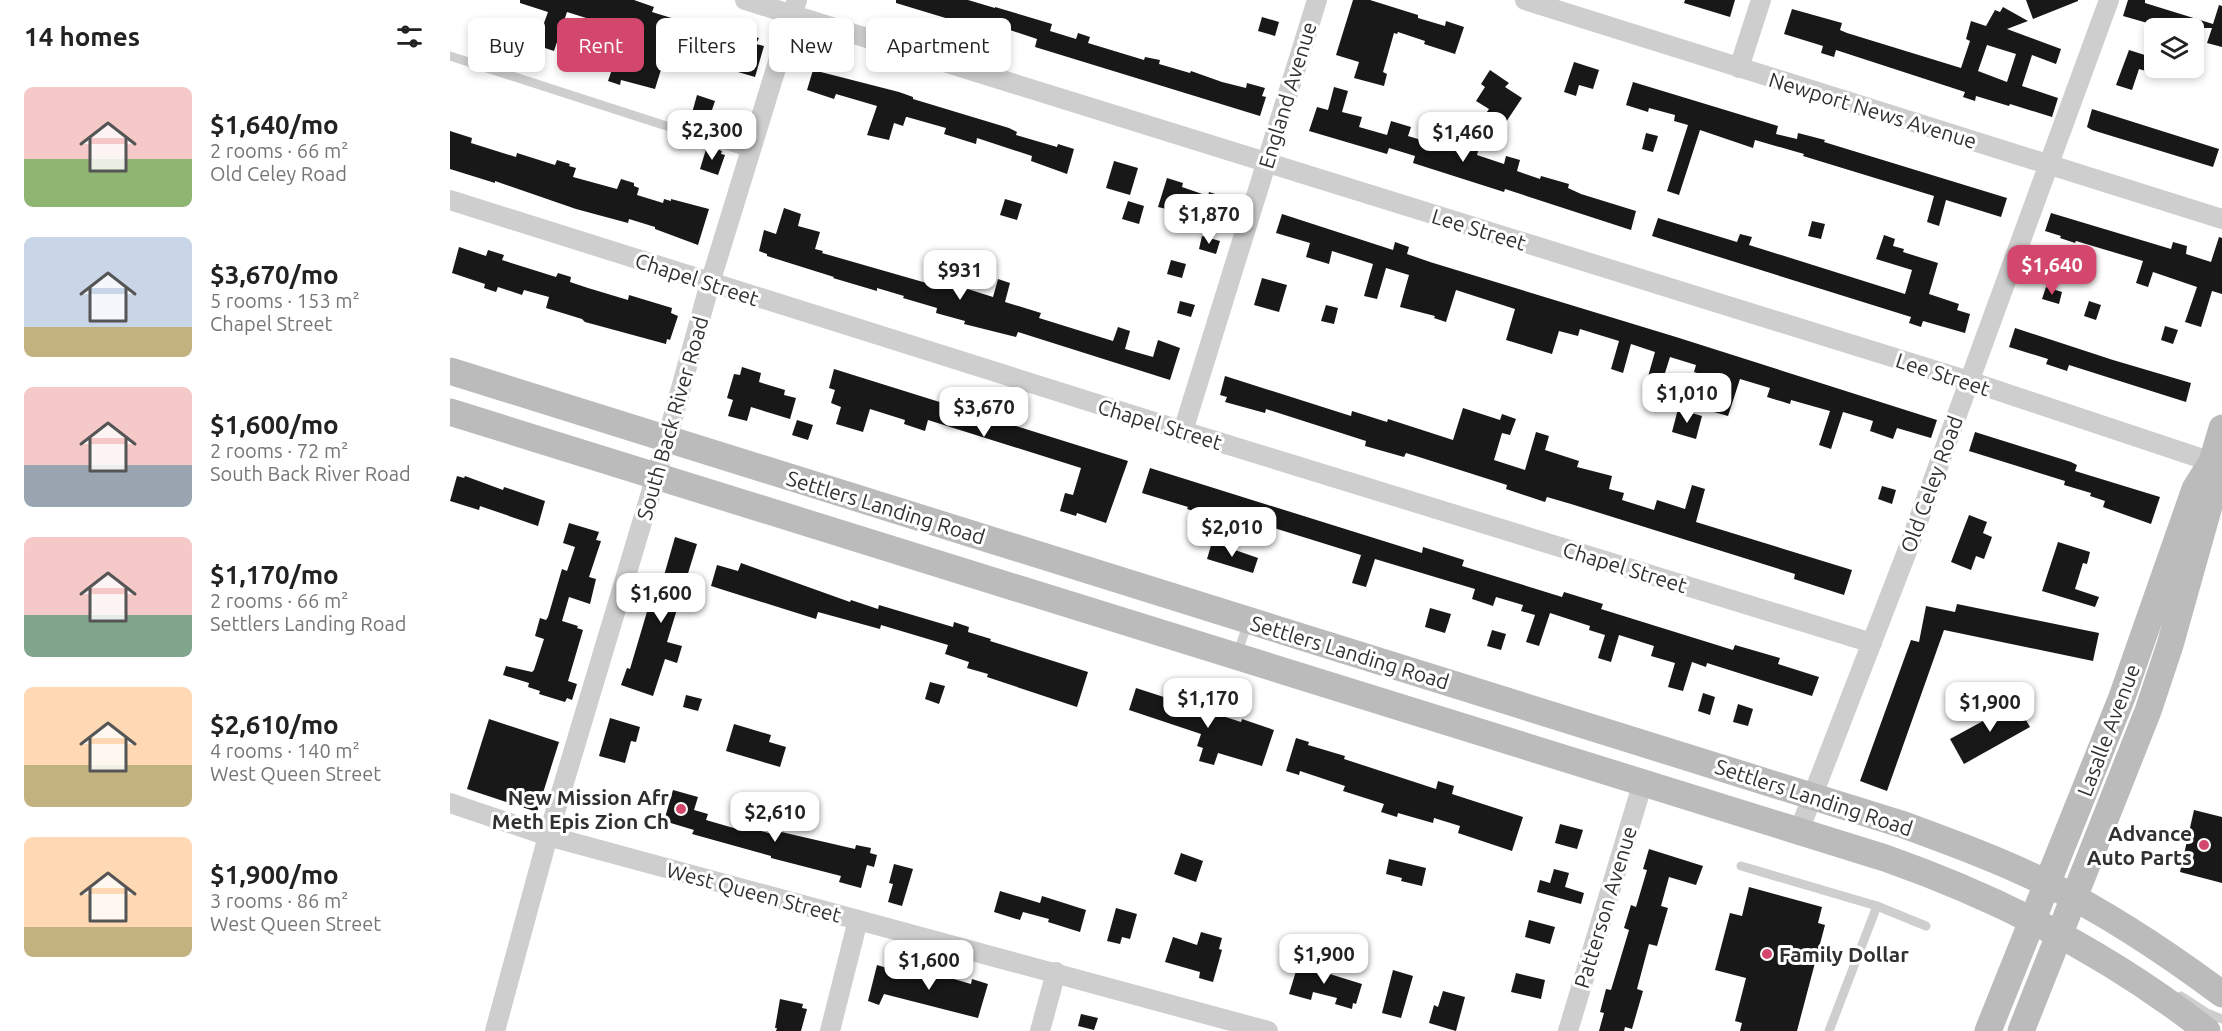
<!DOCTYPE html>
<html lang="en">
<head>
<meta charset="utf-8">
<style>
  :root { --surface:#fff; --page:#f2f2f2; --text:#222; --muted:#767676; --accent:#d3476c }
  body { margin:0; font-family:Ubuntu,sans-serif; background:var(--page); color:var(--text); height:100vh; display:flex; flex-direction:column; font-size:22px; white-space:nowrap }
  * { box-sizing:border-box; margin:0 }
  p { font-size:20px; color:var(--muted) }
  .icon { flex:none; width:33px; height:33px; fill:none; stroke:currentColor; stroke-width:2; stroke-linecap:round; stroke-linejoin:round }
  .map { position:relative; flex:1; overflow:hidden }
  .side { display:flex; flex-direction:column; background:var(--surface); width:450px }
  .side>* { flex:none }
  .banner { position:absolute; left:18px; top:18px; width:570px; height:54px; display:flex; gap:12px }
  .tools { position:absolute; left:1694px; top:18px; display:grid; gap:12px }
  .tools a { display:grid; place-items:center; width:60px; height:60px; border-radius:9px; background:var(--surface); box-shadow:0 3px 9px #0003; font-size:30px }
  .price { position:absolute; translate:-50% -51px; padding:0 14px; border-radius:12px; background:#fff; color:#222; font-size:20px; line-height:39px; filter:drop-shadow(0 2px 3px #0008) }
  .price::after { content:''; position:absolute; left:50%; top:36px; width:18px; height:14px; margin-left:-9px; background:inherit; clip-path:polygon(0 0,100% 0,50% 100%) }
  .price.selected { background:var(--accent); color:#fff }
  ul { padding:0; list-style:none }
  li { display:flex; align-items:center; gap:18px; height:150px; padding:0 24px }
  li span { display:grid; place-items:center; flex:none; width:168px; height:120px; border-radius:9px; color:#555 }
  li>.icon { margin-inline-start:auto }
  span .icon { width:72px; height:72px; fill:#fffc; stroke-width:1 }
  li b { font-size:26px }
  h2 { display:flex; justify-content:space-between; align-items:center; height:72px; padding:0 24px; font-size:26px }
  .tag { padding:0 21px; border-radius:9px; background:var(--surface); box-shadow:0 3px 9px #0003; font-size:21px; line-height:54px }
  .tag.selected { background:var(--accent); color:#fff }
  main { display:flex; flex:1; min-height:0 }
  .map>svg:first-child { display:block }
</style>
</head>
<body>
<main>
<section class="side">
<h2>14 homes<svg class="icon" aria-label="filters" viewBox="0 0 24 24"><path d="M4 7h16M4 17h16"/><circle cx="9" cy="7" r="2"/><circle cx="15" cy="17" r="2"/></svg></h2>
<ul>
<li><span style="background:linear-gradient(#f6c9c9 60%,#8fb573 0)"><svg class="icon" aria-label="home" viewBox="0 0 24 24"><path d="M3 11l9-7 9 7M6 9v11h12V9"/></svg></span><div><b>$1,640/mo</b><p>2 rooms · 66 m²</p><p>Old Celey Road</p></div></li>
<li><span style="background:linear-gradient(#c9d6e8 75%,#c2b280 0)"><svg class="icon" aria-label="home" viewBox="0 0 24 24"><path d="M3 11l9-7 9 7M6 9v11h12V9"/></svg></span><div><b>$3,670/mo</b><p>5 rooms · 153 m²</p><p>Chapel Street</p></div></li>
<li><span style="background:linear-gradient(#f6c9c9 65%,#9aa5b1 0)"><svg class="icon" aria-label="home" viewBox="0 0 24 24"><path d="M3 11l9-7 9 7M6 9v11h12V9"/></svg></span><div><b>$1,600/mo</b><p>2 rooms · 72 m²</p><p>South Back River Road</p></div></li>
<li><span style="background:linear-gradient(#f6c9c9 65%,#7fa58c 0)"><svg class="icon" aria-label="home" viewBox="0 0 24 24"><path d="M3 11l9-7 9 7M6 9v11h12V9"/></svg></span><div><b>$1,170/mo</b><p>2 rooms · 66 m²</p><p>Settlers Landing Road</p></div></li>
<li><span style="background:linear-gradient(#ffd9b3 65%,#c2b280 0)"><svg class="icon" aria-label="home" viewBox="0 0 24 24"><path d="M3 11l9-7 9 7M6 9v11h12V9"/></svg></span><div><b>$2,610/mo</b><p>4 rooms · 140 m²</p><p>West Queen Street</p></div></li>
<li><span style="background:linear-gradient(#ffd9b3 75%,#c2b280 0)"><svg class="icon" aria-label="home" viewBox="0 0 24 24"><path d="M3 11l9-7 9 7M6 9v11h12V9"/></svg></span><div><b>$1,900/mo</b><p>3 rooms · 86 m²</p><p>West Queen Street</p></div></li>
</ul>
</section>
<div class="map">
<svg width="1772" height="1031" viewBox="0 0 1772 1031">
  <rect width="100%" height="100%" fill="#fff"/>
  <!-- building -->
  <g fill="#181818" fill-rule="evenodd">
    <polygon points="70,0 184,0 204,7 202,12 254,28 260,29 261,24 309,38 306,44 314,46 305,77 288,72 290,65 237,48 234,57 225,55 223,62 214,60 205,89 171,80 170,85 158,81 173,37 147,29 149,22 117,12 104,51 86,45 98,12 70,3"/>
    <polygon points="446,0 518,0 545,8 545,7 602,24 600,31 626,39 628,33 640,37 638,43 694,60 695,57 710,60 709,64 740,73 741,71 772,82 796,88 797,83 815,88 812,96 816,97 810,116 585,47 587,39 557,29 556,33 523,23 522,26 446,3"/>
    <polygon points="903,0 920,0 968,15 968,18 995,26 996,21 1014,27 1005,54 974,44 975,41 948,32 947,34 944,33 933,72 937,74 934,86 904,78 909,62 886,55"/>
    <polygon points="1235,0 1285,0 1280,17 1234,3"/>
    <polygon points="1576,0 1628,0 1628,1 1583,19"/>
    <polygon points="1678,0 1695,0 1695,3 1763,24 1769,5 1772,6 1772,47 1757,43 1762,28 1715,28 1673,16"/>
    <path d="M1553,7L1578,21L1557,29L1611,49L1606,64L1582,55L1572,86L1608,98L1602,117L1560,104L1559,106L1526,96L1525,101L1513,97L1515,92L1386,50L1384,57L1371,53L1373,46L1334,34L1342,9L1392,23L1390,30L1397,33L1511,68L1520,41L1516,39L1521,21L1536,26L1545,10L1550,12ZM1537,45L1566,54L1557,82L1528,71Z"/>
    <polygon points="812,17 829,22 825,36 808,31"/>
    <polygon points="22,36 38,41 33,57 18,52"/>
    <polygon points="1679,50 1701,57 1696,71 1689,69 1682,90 1666,85"/>
    <polygon points="1124,62 1149,70 1143,89 1129,85 1126,96 1114,92"/>
    <polygon points="363,70 449,92 463,97 463,99 559,128 567,132 566,135 607,147 608,144 624,149 617,174 581,161 582,156 527,138 526,144 494,134 496,128 457,117 456,117 453,126 444,123 439,140 417,135 427,106 386,94 384,99 357,90"/>
    <polygon points="1040,70 1059,83 1055,87 1072,98 1048,134 1030,122 1039,109 1026,101 1035,87 1031,84"/>
    <polygon points="1183,82 1328,126 1326,134 1347,139 1348,133 1375,140 1374,142 1557,198 1551,217 1496,200 1489,226 1477,222 1484,196 1353,156 1354,154 1305,140 1303,148 1250,130 1229,195 1217,191 1238,125 1224,121 1225,115 1199,108 1198,112 1176,105"/>
    <polygon points="884,87 898,91 892,112 912,117 909,127 937,135 941,121 961,127 958,136 1014,153 1016,145 1029,148 1027,155 1054,164 1056,156 1070,160 1067,171 1090,179 1091,176 1119,184 1118,188 1131,194 1186,211 1181,230 1055,189 1054,192 963,163 965,156 939,148 937,154 859,131 867,107 878,110"/>
    <polygon points="247,95 265,101 259,119 242,113"/>
    <polygon points="1642,109 1769,149 1763,167 1642,130 1637,127"/>
    <polygon points="266,116 282,121 276,138 261,132"/>
    <polygon points="0,131 22,138 21,143 66,157 67,153 105,165 107,160 120,164 119,166 126,168 123,177 167,189 171,179 184,183 184,186 189,188 187,195 213,203 214,199 221,201 221,199 259,209 248,245 205,229 205,227 179,219 178,223 126,209 45,181 45,183 0,169"/>
    <polygon points="1196,133 1208,136 1203,152 1192,149"/>
    <polygon points="257,146 272,151 271,154 275,155 268,175 250,169"/>
    <polygon points="664,161 688,168 680,195 656,188"/>
    <polygon points="717,178 733,183 732,187 758,196 759,192 775,197 765,226 749,221 750,217 708,207"/>
    <polygon points="555,199 572,204 567,220 550,215"/>
    <polygon points="678,201 694,206 689,224 672,219"/>
    <polygon points="334,208 351,214 348,226 370,232 365,249 373,251 372,253 487,286 489,280 543,297 548,279 560,283 555,302 591,313 589,318 663,341 668,327 680,331 675,349 703,357 708,340 730,348 720,380 568,332 566,337 514,324 515,321 486,313 487,308 453,298 454,296 427,288 427,291 383,278 384,277 317,256 317,254 309,251 314,230 326,234"/>
    <polygon points="1601,213 1721,249 1723,242 1737,246 1736,254 1761,262 1769,237 1772,238 1772,294 1762,291 1751,327 1735,322 1747,287 1703,272 1698,287 1686,283 1693,261 1626,241 1625,243 1610,238 1611,236 1595,231"/>
    <polygon points="832,214 943,250 945,242 959,247 957,254 980,262 1226,337 1487,420 1481,438 1447,428 1443,439 1420,431 1423,421 1393,412 1381,449 1369,445 1380,411 1341,400 1340,404 1317,397 1320,388 1290,379 1278,416 1264,412 1273,382 1244,372 1246,365 1220,357 1209,392 1195,387 1205,352 1181,344 1173,373 1161,369 1169,341 1130,329 1128,336 1109,331 1102,354 1056,340 1065,309 1006,290 996,322 984,318 985,316 950,307 959,275 936,268 927,299 914,296 923,264 882,251 879,264 856,257 860,243 826,233"/>
    <polygon points="1208,218 1287,242 1290,234 1302,237 1299,245 1455,294 1462,270 1426,259 1434,235 1445,239 1443,246 1454,249 1453,252 1488,263 1479,294 1509,304 1507,310 1520,314 1515,333 1473,321 1471,327 1459,323 1461,317 1202,236"/>
    <polygon points="1362,221 1375,224 1371,239 1358,236"/>
    <polygon points="752,236 770,241 766,254 749,249"/>
    <polygon points="9,247 36,256 38,250 54,255 52,260 106,277 108,273 121,277 120,282 138,288 178,300 179,295 222,308 221,313 228,316 220,340 217,339 216,344 135,322 132,319 96,308 99,297 74,290 72,295 48,287 46,292 34,288 35,284 2,273"/>
    <polygon points="721,260 736,264 732,278 717,274"/>
    <polygon points="1589,264 1605,269 1601,282 1585,277"/>
    <polygon points="812,278 837,285 829,312 804,305"/>
    <polygon points="1596,287 1612,292 1609,304 1592,299"/>
    <polygon points="730,301 745,305 741,317 727,313"/>
    <polygon points="1639,301 1651,305 1646,320 1634,316"/>
    <polygon points="876,305 888,308 884,324 871,321"/>
    <polygon points="1715,326 1728,330 1723,344 1711,340"/>
    <polygon points="1565,328 1663,360 1741,383 1736,402 1619,365 1617,371 1596,364 1598,359 1559,347"/>
    <polygon points="292,367 311,373 309,382 335,390 334,395 346,398 340,419 301,407 297,421 278,416 283,400 277,398 284,374 290,375"/>
    <polygon points="384,369 678,461 656,523 627,513 626,516 610,511 615,493 623,495 631,468 478,420 475,431 454,424 455,420 420,409 413,432 386,424 391,407 381,403 385,390 379,388"/>
    <polygon points="775,376 901,416 902,411 937,422 938,419 1003,440 1013,408 1050,420 1052,414 1066,419 1060,435 1052,433 1044,460 1075,470 1086,432 1099,436 1095,450 1129,461 1127,467 1162,476 1159,489 1174,493 1172,500 1204,510 1207,500 1235,509 1242,485 1255,489 1246,522 1402,570 1394,595 1344,579 1345,574 1121,504 1097,497 1095,502 1056,489 1057,485 969,457 956,453 954,457 915,446 916,441 816,409 815,413 775,402 777,397 770,395"/>
    <polygon points="1228,409 1252,416 1246,439 1222,432"/>
    <polygon points="347,420 363,425 358,440 342,435"/>
    <polygon points="1525,432 1621,462 1627,465 1625,471 1710,497 1701,524 1653,507 1655,501 1640,496 1641,493 1614,485 1615,481 1519,451"/>
    <polygon points="700,468 972,553 973,547 1014,560 1012,566 1112,597 1114,592 1153,604 1151,609 1283,650 1285,645 1330,658 1328,664 1369,677 1362,696 1257,663 1256,667 1242,662 1233,691 1218,687 1225,663 1201,656 1204,646 1169,635 1161,662 1148,658 1155,635 1139,630 1140,626 1100,613 1089,646 1076,642 1085,615 1071,611 1073,605 1046,597 1043,606 1022,599 1025,589 925,559 916,587 902,583 911,555 763,509 761,516 737,509 738,507 692,493"/>
    <polygon points="7,476 14,478 15,476 53,490 54,487 95,501 88,526 30,506 29,510 0,501"/>
    <polygon points="1432,486 1446,490 1442,504 1428,499"/>
    <polygon points="1519,515 1537,522 1533,533 1542,537 1534,559 1526,556 1521,570 1501,562"/>
    <polygon points="119,523 149,532 146,540 151,541 139,577 146,579 140,604 119,597 112,621 128,626 127,628 133,630 118,681 127,684 122,700 117,698 115,702 89,694 90,691 78,687 79,683 53,675 56,666 82,672 84,670 94,639 85,636 90,618 96,620 98,617 112,569 117,571 125,547 113,543"/>
    <polygon points="225,537 247,544 217,642 232,646 227,663 215,659 203,696 171,685 177,668 180,669 199,605 205,607"/>
    <polygon points="762,542 808,558 803,573 757,559"/>
    <polygon points="1608,542 1640,552 1637,564 1633,563 1625,589 1649,597 1645,607 1592,591"/>
    <polygon points="291,563 400,602 401,600 428,609 429,605 503,627 504,622 519,627 518,632 541,639 540,641 638,672 627,707 537,677 538,674 517,668 519,662 495,654 498,645 431,625 430,629 368,612 366,619 261,586 267,565 288,571"/>
    <polygon points="1507,604 1649,633 1643,661 1494,630 1437,791 1410,781 1461,640 1469,642 1476,606 1505,612"/>
    <polygon points="980,608 1001,614 995,633 975,627"/>
    <polygon points="1042,630 1056,634 1051,650 1037,646"/>
    <polygon points="480,682 495,686 489,704 475,699"/>
    <polygon points="686,688 791,722 792,719 824,730 812,766 768,753 764,765 749,761 753,748 747,746 751,734 679,710"/>
    <polygon points="1253,693 1265,697 1260,715 1248,711"/>
    <polygon points="236,695 252,699 248,711 233,707"/>
    <polygon points="1566,703 1580,727 1514,764 1500,739"/>
    <polygon points="1288,704 1303,709 1298,726 1283,722"/>
    <polygon points="160,718 190,727 186,742 181,741 175,763 149,756"/>
    <polygon points="39,719 109,742 87,812 17,789"/>
    <polygon points="284,724 321,735 319,742 336,747 330,767 276,751"/>
    <polygon points="846,738 859,742 858,745 895,756 894,759 986,789 988,781 1004,786 1002,794 1073,817 1062,851 1008,833 1010,826 984,818 983,823 948,813 947,817 931,812 934,804 893,791 895,786 850,771 849,775 836,771"/>
    <polygon points="223,790 248,797 244,810 258,814 256,820 287,829 288,825 326,835 327,831 405,849 406,845 421,848 420,853 427,855 424,867 417,865 411,888 389,882 391,876 321,858 321,856 242,834 244,830 214,821"/>
    <polygon points="1744,810 1772,817 1772,883 1730,872"/>
    <polygon points="1110,824 1133,830 1127,849 1105,843"/>
    <polygon points="1199,849 1253,866 1246,885 1219,877 1211,906 1218,908 1207,946 1199,944 1187,989 1193,991 1182,1029 1175,1027 1174,1031 1149,1031 1154,1013 1150,1012 1156,989 1161,990 1179,930 1174,928 1181,905 1186,907 1197,870 1193,869"/>
    <polygon points="731,853 753,861 746,882 724,874"/>
    <polygon points="939,859 976,868 972,886 951,881 952,878 936,874"/>
    <polygon points="444,864 463,869 452,906 438,902 443,884 439,883"/>
    <polygon points="1104,869 1119,873 1115,887 1134,893 1131,904 1087,892 1090,880 1100,883"/>
    <polygon points="1299,887 1372,907 1368,923 1375,925 1347,1031 1290,1031 1292,1023 1285,1021 1296,978 1265,970 1280,913 1292,916"/>
    <polygon points="550,891 590,903 592,896 636,910 630,932 598,922 599,919 573,912 570,920 544,912"/>
    <polygon points="666,908 687,914 680,939 672,937 670,944 657,941"/>
    <polygon points="1079,920 1105,927 1100,944 1075,937"/>
    <polygon points="751,932 772,938 769,949 772,950 763,982 749,978 750,972 715,962 723,937 747,945"/>
    <polygon points="850,958 872,965 870,971 912,984 906,1004 903,1003 902,1009 885,1004 887,998 863,992 861,1000 839,994"/>
    <polygon points="427,965 454,973 455,969 490,978 490,975 521,984 522,979 538,984 528,1018 434,994 429,1005 418,1001"/>
    <polygon points="943,970 963,976 951,1018 932,1013"/>
    <polygon points="1066,973 1095,980 1091,999 1061,992"/>
    <polygon points="993,991 1015,997 1006,1031 979,1023 984,1005 988,1007"/>
    <polygon points="330,999 353,1004 352,1008 357,1009 351,1031 326,1031 327,1028 325,1028"/>
    <polygon points="631,1014 648,1018 644,1030 628,1026"/>
  </g>
  <g fill="none" stroke-linecap="round" stroke-linejoin="round">
    <!-- service -->
    <g stroke="#cecece" stroke-width="9">
      <polyline points="0,56 300,153"/>
      <polyline points="787,655 798,622"/>
      <polyline points="1291,866 1427,906 1476,926"/>
      <polyline points="1731,996 1757,1013 1772,1019"/>
      <polyline points="1379,1031 1427,906"/>
    </g>
    <!-- minor -->
    <g stroke="#cecece" stroke-width="20">
      <polyline points="295,0 1519,381 1762,462"/>
      <polyline points="1075,0 1772,219"/>
      <polyline points="1289,68 1311,0"/>
      <polyline points="0,200 733,431 1422,643"/>
      <polyline points="733,431 867,0"/>
      <polyline points="0,803 98,836 818,1031"/>
      <polyline points="1349,831 1456,554 1659,0"/>
      <polyline points="45,1031 98,836 217,439 260,283 347,0"/>
      <polyline points="380,1031 408,920"/>
      <polyline points="590,1031 606,972"/>
      <polyline points="1118,1031 1193,782"/>
    </g>
    <!-- secondary -->
    <g stroke="#bbb" stroke-width="27">
      <path d="M0,371L1454,825C1503,843 1552,861 1598,884C1660,915 1717,953 1772,994"/>
      <path d="M0,412L1435,858C1552,899 1660,955 1757,1031"/>
      <polyline points="1538,1031 1672,697 1745,489 1762,462 1772,428"/>
      <polyline points="1571,1031 1698,711 1720,645 1763,492 1763,481"/>
    </g>
  </g>
  <!-- markers -->
  <g fill="#d3476c" stroke="#fff" stroke-width="2">
    <circle cx="231" cy="809" r="6"/>
    <circle cx="1754" cy="845" r="6"/>
    <circle cx="1317" cy="954" r="6"/>
  </g>
  <g text-anchor="middle" dominant-baseline="central" stroke-width="6" stroke-linejoin="round" paint-order="stroke">
    <!-- street labels -->
    <g font-size="21" fill="#313131" stroke="#fff">
      <text transform="translate(837 95) rotate(-73)">England Avenue</text>
      <text transform="translate(1423 110) rotate(17)">Newport News Avenue</text>
      <text transform="translate(1029 229) rotate(17)">Lee Street</text>
      <text transform="translate(247 279) rotate(18)">Chapel Street</text>
      <text transform="translate(1493 374) rotate(18)">Lee Street</text>
      <text transform="translate(222 418) rotate(-74)">South Back River Road</text>
      <text transform="translate(710 424) rotate(17)">Chapel Street</text>
      <text transform="translate(1481 484) rotate(-70)">Old Celey Road</text>
      <text transform="translate(436 507) rotate(17)">Settlers Landing Road</text>
      <text transform="translate(1175 567) rotate(17)">Chapel Street</text>
      <text transform="translate(900 652) rotate(17)">Settlers Landing Road</text>
      <text transform="translate(1658 730) rotate(-69)">Lasalle Avenue</text>
      <text transform="translate(1364 797) rotate(18)">Settlers Landing Road</text>
      <text transform="translate(304 892) rotate(15)">West Queen Street</text>
      <text transform="translate(1155 907) rotate(-73)">Patterson Avenue</text>
    </g>
    <!-- poi labels -->
    <g font-size="21" font-weight="bold" fill="#313131" stroke="#fff" text-anchor="end">
      <text x="219" y="797">New Mission Afr<tspan x="219" dy="24">Meth Epis Zion Ch</tspan></text>
      <text x="1742" y="833">Advance<tspan x="1742" dy="24">Auto Parts</tspan></text>
      <text x="1329" y="954" text-anchor="start">Family Dollar</text>
    </g>
  </g>
</svg>
<div class="tools">
<a><svg class="icon" aria-label="layers" viewBox="0 0 24 24"><path d="M12 4l9 5-9 5-9-5zM3 14l9 5 9-5"/></svg></a>
</div>
<b class="price" style="left:262px;top:161px">$2,300</b>
<b class="price" style="left:1013px;top:163px">$1,460</b>
<b class="price" style="left:759px;top:245px">$1,870</b>
<b class="price selected" style="left:1602px;top:296px">$1,640</b>
<b class="price" style="left:510px;top:301px">$931</b>
<b class="price" style="left:1237px;top:424px">$1,010</b>
<b class="price" style="left:534px;top:438px">$3,670</b>
<b class="price" style="left:782px;top:558px">$2,010</b>
<b class="price" style="left:211px;top:624px">$1,600</b>
<b class="price" style="left:758px;top:729px">$1,170</b>
<b class="price" style="left:1540px;top:733px">$1,900</b>
<b class="price" style="left:325px;top:843px">$2,610</b>
<b class="price" style="left:874px;top:985px">$1,900</b>
<b class="price" style="left:479px;top:991px">$1,600</b>
<div class="banner">
<a class="tag">Buy</a>
<a class="tag selected">Rent</a>
<a class="tag">Filters</a>
<a class="tag">New</a>
<a class="tag">Apartment</a>
</div>
</div>
</main>
</body>
</html>
